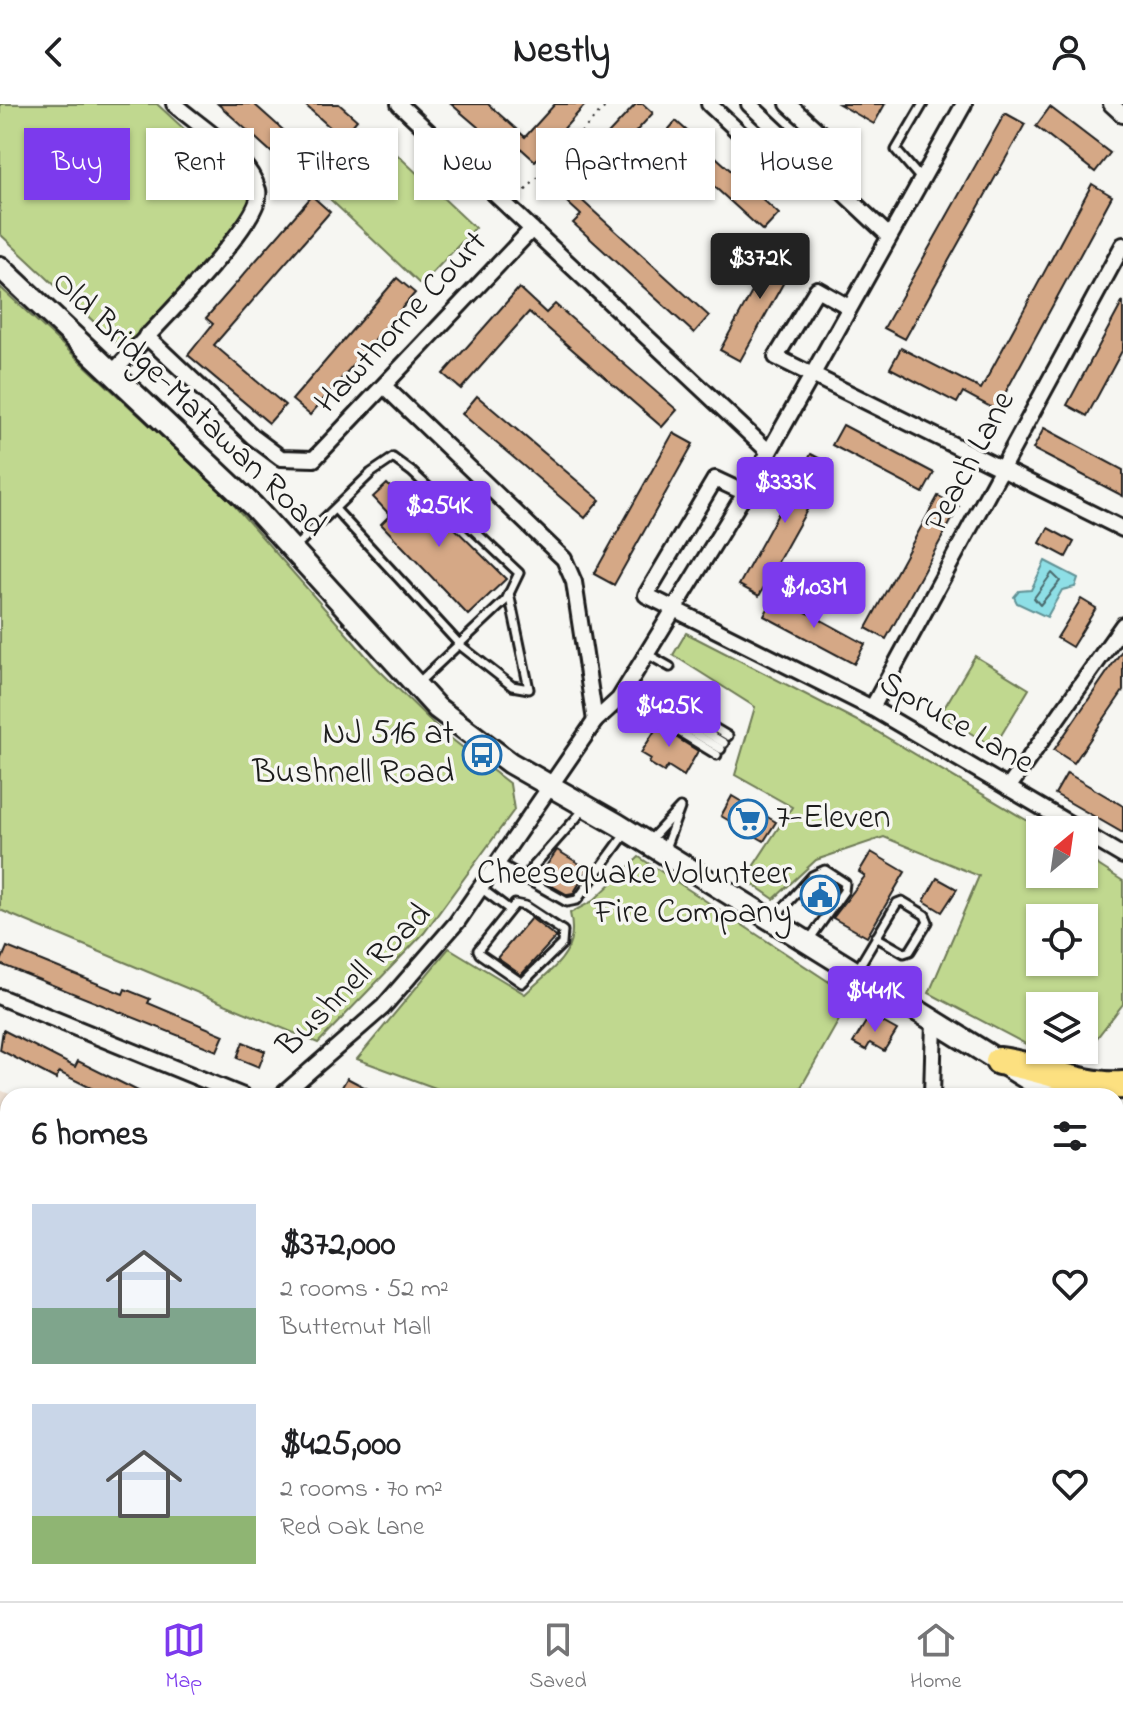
<!DOCTYPE html>
<html lang="en">
<head>
<meta charset="utf-8">
<style>
  :root { --surface:#fff; --page:#f6f6f6; --text:#202124; --muted:#757577; --line:#e0e0e0; --accent:#7c3aed }
  body { margin:0; font-family:"Indie Flower",sans-serif; background:var(--page); color:var(--text); height:100vh; display:flex; flex-direction:column; font-size:30px; white-space:nowrap }
  * { box-sizing:border-box; margin:0 }
  p { font-size:26px; color:var(--muted) }
  .icon { flex:none; width:44px; height:44px; fill:none; stroke:currentColor; stroke-width:2; stroke-linecap:round; stroke-linejoin:round }
  .map { position:relative; flex:1; overflow:hidden }
  .drawer { position:absolute; left:0px; top:984px; width:1124px; height:514px; display:flex; flex-direction:column; background:var(--surface); border-radius:24px 24px 0 0; box-shadow:0 2px 6px #0004 }
  .drawer>* { flex:none }
  .top-card { position:absolute; left:24px; top:24px; width:1076px; height:72px; display:flex; gap:16px }
  .needle { width:52px; rotate:29deg }
  .tools { position:absolute; left:1026px; top:712px; display:grid; gap:16px }
  .tools a { display:grid; place-items:center; width:72px; height:72px; border-radius:0px; background:var(--surface); box-shadow:0 2px 6px #0004; font-size:40px }
  .price { position:absolute; translate:-50% -68px; padding:0 18px; border-radius:8px; background:var(--accent); color:#fff; font-size:26px; line-height:52px; filter:drop-shadow(0 2px 4px #0008) }
  .price::after { content:''; position:absolute; left:50%; top:48px; width:24px; height:18px; margin-left:-12px; background:inherit; clip-path:polygon(0 0,100% 0,50% 100%) }
  .price.current { background:#222; color:#fff }
  ul { padding:0; list-style:none }
  li { display:flex; align-items:center; gap:24px; height:200px; padding:0 32px }
  li span { display:grid; place-items:center; flex:none; width:224px; height:160px; border-radius:0px; color:#555 }
  li>.icon { margin-inline-start:auto }
  span .icon { width:96px; height:96px; fill:#fffc; stroke-width:1 }
  li b { font-size:34px }
  h2 { display:flex; justify-content:space-between; align-items:center; height:96px; padding:0 32px; font-size:34px }
  .tag { padding:0 28px; border-radius:0px; background:var(--surface); box-shadow:0 2px 6px #0004; font-size:28px; line-height:72px }
  .tag.current { background:var(--accent); color:#fff }
  header { display:flex; justify-content:space-between; align-items:center; height:104px; padding:0 32px; background:var(--surface); font-size:36px; font-weight:800 }
  .tab-bar { display:flex; justify-content:space-around; align-items:center; height:112px; border-top:2px solid var(--line); background:var(--surface); font-size:22px; color:var(--muted) }
  .tab-bar a { display:grid; justify-items:center; gap:4px }
  .tab-bar .current { color:var(--accent) }
  .map>svg:first-child { display:block }
</style>
</head>
<body>
<header><svg class="icon" aria-label="back" viewBox="0 0 24 24"><path d="M15 5l-7 7 7 7"/></svg>Nestly<svg class="icon" aria-label="person" viewBox="0 0 24 24"><circle cx="12" cy="8" r="4"/><path d="M4 21q1-7 8-7t8 7"/></svg></header>
<div class="map">
<svg width="1123" height="1497" viewBox="0 0 1123 1497">
  <rect width="100%" height="100%" fill="#f6f6f2"/>
  <filter id="ink" filterUnits="userSpaceOnUse"><feTurbulence type="fractalNoise" baseFrequency=".0125" numOctaves="2"/><feDisplacementMap in="SourceGraphic" scale="16" xChannelSelector="R" yChannelSelector="G"/><feConvolveMatrix kernelMatrix="1 2 1 2 8 2 1 2 1" color-interpolation-filters="sRGB"/></filter>
  <g filter="url(#ink)">
    <!-- built -->
    <polygon fill="#ecdfd2" points="0,986 14,992 8,992 8,1215 0,1222"/>
    <!-- green -->
    <g fill="#c0d88f" stroke="#6e7a56" stroke-width="2" fill-rule="evenodd">
      <polygon points="0,0 157,0 260,95 124,246 0,130"/>
      <polygon points="370,25 475,124 421,181 316,82"/>
      <polygon points="0,183 225,391 374,561 440,626 510,680 514,706 424,829 318,939 0,806"/>
      <path d="M686,529L869,623L1043,726H1040V770H1084V752L1123,777V900L1073,965L929,889L979,772L884,733L816,756L774,795L745,775L792,703L735,671L755,603L673,551ZM1040,814H1084V858H1040ZM1040,902H1084V946H1040Z"/>
      <polygon points="975,552 1029,585 994,643 940,611"/>
      <path d="M639,753L852,893L796,992H457L357,955L449,844L525,890C553,863 580,850 570,809L593,797Z"/>
      <polygon points="1123,1121 1123,1262 1116,1259 1116,1123"/>
    </g>
    <!-- water -->
    <polygon fill="#8edfe6" stroke="#609195" stroke-width="2" points="1045,457 1078,474 1075,483 1062,486 1047,513 1017,499 1014,493 1019,487 1031,486"/>
    <g fill="none" stroke-linecap="round" stroke-linejoin="round">
      <!-- shore -->
      <polygon stroke="#4a6a6d" stroke-width="2" points="1052,469 1060,477 1040,501 1034,494"/>
    </g>
    <!-- building -->
    <g fill="#d5a886" stroke="#1c1c1c" stroke-width="2">
      <polygon points="218,0 254,0 319,58 302,76"/>
      <polygon points="304,0 339,0 357,16 342,34"/>
      <polygon points="451,0 488,0 525,33 555,0 586,0 535,57 507,32 499,41"/>
      <polygon points="636,0 643,0 653,9 577,92 709,212 694,229 573,119 581,111 555,87"/>
      <polygon points="839,0 885,0 874,20"/>
      <polygon points="1050,3 1110,49 1095,68 1036,22"/>
      <polygon points="1005,9 1025,20 905,235 884,224"/>
      <polygon points="676,17 779,110 763,127 661,34"/>
      <polygon points="1092,80 1112,92 996,306 963,288 957,299 890,264 901,244 981,285"/>
      <polygon points="312,92 330,108 214,241 285,301 269,319 188,251 213,220 206,214"/>
      <polygon points="780,137 800,149 740,257 720,246"/>
      <polygon points="397,174 415,189 310,311 292,296"/>
      <polygon points="519,184 546,209 555,200 677,306 662,323 529,208 461,285 443,270"/>
      <polygon points="1123,197 1123,245 1087,312 1067,301"/>
      <polygon points="477,292 600,396 585,414 462,310"/>
      <polygon points="843,321 934,369 923,389 832,341"/>
      <polygon points="1044,324 1123,366 1123,392 1033,345"/>
      <polygon points="673,329 693,340 614,481 594,470"/>
      <polygon points="811,350 832,361 759,492 739,481"/>
      <polygon points="387,380 403,396 416,386 506,475 468,511 381,420 390,411 373,393"/>
      <polygon points="938,392 959,403 886,535 866,524"/>
      <polygon points="1048,424 1074,438 1066,453 1040,439"/>
      <polygon points="775,491 865,540 854,560 764,512"/>
      <polygon points="1081,495 1096,504 1072,543 1057,534"/>
      <polygon points="1123,545 1123,587 1074,659 1054,646"/>
      <polygon points="673,607 677,610 671,630 698,647 684,672 668,662 664,668 649,659 651,655 641,649 657,623 664,622"/>
      <polygon points="1067,669 1123,702 1123,729 1055,690"/>
      <polygon points="732,692 776,718 764,737 721,712"/>
      <polygon points="557,746 588,765 573,790 568,791 538,774"/>
      <polygon points="871,748 905,768 867,833 833,814 865,772 859,768"/>
      <polygon points="823,774 838,783 819,810 803,801 817,777"/>
      <polygon points="937,774 957,785 942,808 924,797"/>
      <polygon points="531,814 556,833 521,871 497,854"/>
      <polygon points="7,843 123,890 125,885 150,895 148,899 224,931 217,947 0,860"/>
      <polygon points="870,911 897,926 884,947 870,939 866,946 853,939"/>
      <polygon points="3,926 75,963 78,957 148,992 107,992 59,968 56,975 0,946"/>
      <polygon points="243,938 265,947 259,963 237,954"/>
      <polygon points="347,974 381,992 337,992"/>
    </g>
    <g fill="none" stroke-linecap="round" stroke-linejoin="round">
      <!-- lane casing -->
      <g stroke="#1c1c1c" stroke-width="13">
        <g id="lane">
          <polyline points="921,75 896,46 923,0"/>
          <polyline points="335,405 461,542 512,582 529,585 509,489"/>
          <polyline points="294,444 371,369 393,354 412,368 519,469 506,496 418,579"/>
          <polyline points="647,550 670,563"/>
          <polyline points="659,591 728,632"/>
          <polyline points="655,598 667,605"/>
          <polyline points="651,604 663,611"/>
          <polyline points="647,610 660,617"/>
          <polyline points="682,614 724,639"/>
          <polyline points="679,620 721,645"/>
          <polyline points="676,626 717,651"/>
          <polyline points="649,737 680,704 664,747"/>
          <polyline points="500,760 567,798 577,796 626,729"/>
          <polyline points="524,773 586,703"/>
          <polyline points="482,785 510,806 478,846 480,850 522,879 562,840 563,827 525,802 515,800 510,806"/>
          <polyline points="774,814 812,772 825,766 845,779 844,787 809,836"/>
          <polyline points="857,866 897,799 902,797 925,811 928,818 910,847 904,849 876,833"/>
          <polyline points="0,1060 8,1069"/>
          <polyline points="0,1465 8,1463"/>
        </g>
      </g>
      <!-- street casing -->
      <g stroke="#1c1c1c" stroke-width="20">
        <g id="street">
          <polyline points="399,0 769,348"/>
          <polyline points="709,0 788,74 807,54"/>
          <polyline points="749,0 889,132"/>
          <polyline points="788,0 830,38 828,47 815,62"/>
          <polyline points="1111,0 1123,11"/>
          <polyline points="849,203 817,185 776,253 1123,425"/>
          <polyline points="146,232 253,333 281,354 314,355 532,125"/>
          <path d="M112,269C137,242 267,115 258,86C247,50 201,24 174,0"/>
          <polyline points="385,283 564,455 574,478 595,617"/>
          <polyline points="745,389 715,375 646,491 872,604 1080,726"/>
          <polyline points="872,604 1123,141"/>
          <polyline points="1008,684 1123,521"/>
          <polyline points="1084,729 1123,752"/>
          <polyline points="0,893 243,992"/>
          <polyline points="281,992 383,903 457,818 595,617 619,595 755,373 964,0"/>
          <polyline points="932,992 934,916"/>
          <polyline points="0,1250 8,1243"/>
          <polyline points="839,1490 850,1497"/>
          <polyline points="524,1497 550,1490"/>
        </g>
      </g>
      <!-- secondary casing -->
      <g stroke="#1c1c1c" stroke-width="26">
        <g id="secondary">
          <polyline points="0,163 253,402 437,604 510,659 617,720 1034,979 1063,985 1073,992"/>
          <polyline points="1116,1023 1123,1028"/>
          <polyline points="1116,1050 1123,1055"/>
        </g>
      </g>
      <!-- highway casing -->
      <g stroke="#1c1c1c" stroke-width="32">
        <g id="highway">
          <path d="M999,957C1042,962 1080,984 1123,981"/>
          <polyline points="1116,1114 1123,1111"/>
          <polyline points="1116,1268 1123,1269"/>
          <polyline points="1116,1401 1123,1393"/>
          <polyline points="1116,1455 1123,1447"/>
          <polyline points="946,1497 951,1490"/>
          <polyline points="1001,1497 1009,1490"/>
          <polyline points="1033,1497 1039,1490"/>
          <polyline points="1080,1497 1086,1490"/>
          <polyline points="1120,1497 1123,1493"/>
        </g>
      </g>
      <!-- path -->
      <polyline stroke="#1c1c1c" stroke-width="2" stroke-dasharray="2 6" stroke-linecap="butt" points="520,92 608,0"/>
      <!-- lane -->
      <use href="#lane" stroke="#f6f6f2" stroke-width="7"/>
      <!-- street -->
      <use href="#street" stroke="#f6f6f2" stroke-width="14"/>
      <!-- secondary -->
      <use href="#secondary" stroke="#f6f6f2" stroke-width="20"/>
      <!-- highway -->
      <use href="#highway" stroke="#fce080" stroke-width="26"/>
    </g>
  </g>
  <!-- icons -->
  <defs>
    <g id="bus-ring" transform="scale(2)"><circle r="9.5" fill="#f6f6f2" stroke="#1f6fb2" stroke-width="1.5"/><path d="M-5-6H5V4H4V6H2V4H-2V6H-4V4H-5ZM-3.5-4V0h7V-4ZM-3.5 1.2v1.5H-2V1.2ZM2 1.2v1.5H3.5V1.2Z" fill="#1f6fb2"/></g>
    <g id="supermarket-ring" transform="scale(2)"><circle r="9.5" fill="#f6f6f2" stroke="#1f6fb2" stroke-width="1.5"/><path d="M-6-5.5h2.5l.6 2H6L4.5 2H-2.5L-4.4-4H-6ZM-1.5 3.2a1.3 1.3 0 1 0 .1 0ZM3 3.2a1.3 1.3 0 1 0 .1 0Z" fill="#1f6fb2"/></g>
    <g id="civic-ring" transform="scale(2)"><circle r="9.5" fill="#f6f6f2" stroke="#1f6fb2" stroke-width="1.5"/><path d="M-.6-6.5H3V-4.5H.6V-3L4-1V1h2V6H-6V1h2V-1L-.6-3ZM-1.2 2.5V6h2.4V2.5Z" fill="#1f6fb2"/></g>
  </defs>
  <g fill-rule="evenodd">
    <use href="#bus-ring" x="482" y="651"/>
    <use href="#supermarket-ring" x="748" y="715"/>
    <use href="#civic-ring" x="820" y="791"/>
  </g>
  <g text-anchor="middle" dominant-baseline="central" stroke-width="7" stroke-linejoin="round" paint-order="stroke">
    <!-- street labels -->
    <g font-size="34" fill="#1c1c1c" stroke="#f6f6f2">
      <text transform="translate(402 219) rotate(-47)">Hawthorne Court</text>
      <text transform="translate(188 301) rotate(44)">Old Bridge-Matawan Road</text>
      <text transform="translate(971 358) rotate(-62)">Peach Lane</text>
      <text transform="translate(956 620) rotate(30)">Spruce Lane</text>
      <text transform="translate(355 877) rotate(-45)">Bushnell Road</text>
    </g>
    <!-- poi labels -->
    <g font-size="34" fill="#1c1c1c" stroke="#f6f6f2" text-anchor="end">
      <text x="454" y="631">NJ 516 at<tspan x="454" dy="39">Bushnell Road</tspan></text>
      <text x="776" y="715" text-anchor="start">7-Eleven</text>
      <text x="792" y="771">Cheesequake Volunteer<tspan x="792" dy="39">Fire Company</tspan></text>
    </g>
  </g>
</svg>
<div class="tools">
<a><svg class="needle" viewBox="-14 -14 28 28"><path d="M0-13l5 13h-10z" fill="#e53935"/><path d="M0 13l5-13h-10z" fill="#757577"/></svg></a>
<a><svg class="icon" aria-label="locate" viewBox="0 0 24 24"><circle cx="12" cy="12" r="6"/><path d="M12 2v4M12 18v4M2 12h4M18 12h4"/></svg></a>
<a><svg class="icon" aria-label="layers" viewBox="0 0 24 24"><path d="M12 4l9 5-9 5-9-5zM3 14l9 5 9-5"/></svg></a>
</div>
<b class="price current" style="left:760px;top:197px">$372K</b>
<b class="price" style="left:785px;top:421px">$333K</b>
<b class="price" style="left:439px;top:445px">$254K</b>
<b class="price" style="left:814px;top:526px">$1.03M</b>
<b class="price" style="left:669px;top:645px">$425K</b>
<b class="price" style="left:875px;top:930px">$441K</b>
<div class="top-card">
<a class="tag current">Buy</a>
<a class="tag">Rent</a>
<a class="tag">Filters</a>
<a class="tag">New</a>
<a class="tag">Apartment</a>
<a class="tag">House</a>
</div>
<section class="drawer">
<h2>6 homes<svg class="icon" aria-label="filters" viewBox="0 0 24 24"><path d="M4 7h16M4 17h16"/><circle cx="9" cy="7" r="2"/><circle cx="15" cy="17" r="2"/></svg></h2>
<ul>
<li><span style="background:linear-gradient(#c9d6e8 65%,#7fa58c 0)"><svg class="icon" aria-label="home" viewBox="0 0 24 24"><path d="M3 11l9-7 9 7M6 9v11h12V9"/></svg></span><div><b>$372,000</b><p>2 rooms · 52 m²</p><p>Butternut Mall</p></div><svg class="icon" aria-label="heart" viewBox="0 0 24 24"><path d="M12 20l-8-8c-3-5 5-10 8-4 3-6 11-1 8 4z"/></svg></li>
<li><span style="background:linear-gradient(#c9d6e8 70%,#8fb573 0)"><svg class="icon" aria-label="home" viewBox="0 0 24 24"><path d="M3 11l9-7 9 7M6 9v11h12V9"/></svg></span><div><b>$425,000</b><p>2 rooms · 70 m²</p><p>Red Oak Lane</p></div><svg class="icon" aria-label="heart" viewBox="0 0 24 24"><path d="M12 20l-8-8c-3-5 5-10 8-4 3-6 11-1 8 4z"/></svg></li>
</ul>
</section>
</div>
<nav class="tab-bar">
<a class="current"><svg class="icon" aria-label="map" viewBox="0 0 24 24"><path d="M3 6l6-2 6 2 6-2v14l-6 2-6-2-6 2zM9 4v14M15 6v14"/></svg>Map</a>
<a><svg class="icon" aria-label="saved" viewBox="0 0 24 24"><path d="M7 4h10v16l-5-4-5 4z"/></svg>Saved</a>
<a><svg class="icon" aria-label="home" viewBox="0 0 24 24"><path d="M3 11l9-7 9 7M6 9v11h12V9"/></svg>Home</a>
</nav>
</body>
</html>
